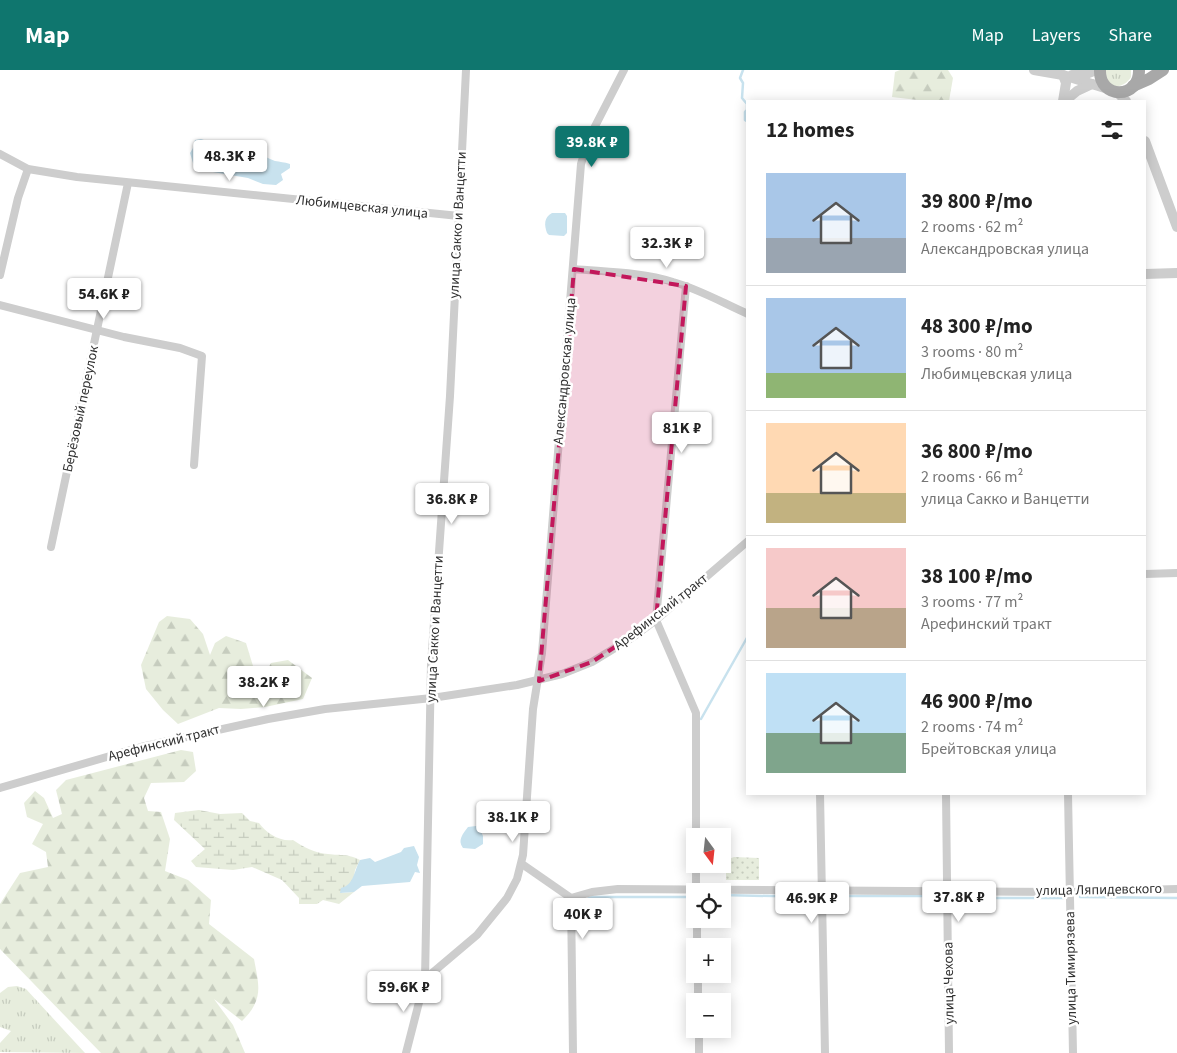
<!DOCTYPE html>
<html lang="en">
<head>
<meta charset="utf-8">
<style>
  :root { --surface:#fff; --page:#f2f2f2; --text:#222; --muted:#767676; --line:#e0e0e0; --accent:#0f766e }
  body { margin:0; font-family:"Source Sans 3",sans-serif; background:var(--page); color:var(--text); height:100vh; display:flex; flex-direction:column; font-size:19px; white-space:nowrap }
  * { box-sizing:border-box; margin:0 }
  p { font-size:16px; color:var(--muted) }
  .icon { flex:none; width:28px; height:28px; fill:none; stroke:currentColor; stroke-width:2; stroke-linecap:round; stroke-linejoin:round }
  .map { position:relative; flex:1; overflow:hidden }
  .side { position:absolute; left:746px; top:30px; width:400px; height:695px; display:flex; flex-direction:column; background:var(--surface); border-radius:0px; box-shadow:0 2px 12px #0003 }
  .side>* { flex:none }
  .needle { width:32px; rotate:165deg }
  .tools { position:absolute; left:686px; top:758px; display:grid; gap:10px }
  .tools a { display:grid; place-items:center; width:45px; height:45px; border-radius:0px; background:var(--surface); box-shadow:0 2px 12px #0003; font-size:25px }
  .price { position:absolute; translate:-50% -42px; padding:0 11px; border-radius:5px; background:#fff; color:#222; font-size:16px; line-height:32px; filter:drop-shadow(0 1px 2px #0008) }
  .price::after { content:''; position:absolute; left:50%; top:30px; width:15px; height:11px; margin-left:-8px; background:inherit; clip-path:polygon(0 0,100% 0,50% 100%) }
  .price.on { background:var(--accent); color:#fff }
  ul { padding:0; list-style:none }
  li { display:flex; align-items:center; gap:15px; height:125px; padding:0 20px }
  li+li { border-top:1px solid var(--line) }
  li span { display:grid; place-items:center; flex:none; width:140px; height:100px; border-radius:0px; color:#555 }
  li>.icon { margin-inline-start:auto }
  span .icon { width:60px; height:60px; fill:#fffc; stroke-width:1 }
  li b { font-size:21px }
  h2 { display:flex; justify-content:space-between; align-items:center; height:60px; padding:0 20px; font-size:21px }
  header { display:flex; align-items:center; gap:30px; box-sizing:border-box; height:70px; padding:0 25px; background:var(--accent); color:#fff }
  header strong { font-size:24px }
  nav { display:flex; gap:28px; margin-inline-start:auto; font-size:18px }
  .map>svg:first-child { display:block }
</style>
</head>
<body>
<header>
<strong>Map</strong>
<nav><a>Map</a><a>Layers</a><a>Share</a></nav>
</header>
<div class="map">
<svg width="1177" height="983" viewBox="0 0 1177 983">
  <defs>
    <pattern id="grass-tufts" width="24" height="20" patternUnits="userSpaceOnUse" patternTransform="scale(1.25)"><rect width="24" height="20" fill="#e7eddd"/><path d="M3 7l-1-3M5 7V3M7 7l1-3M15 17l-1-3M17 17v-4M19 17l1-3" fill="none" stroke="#c6ccbe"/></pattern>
    <pattern id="forest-firs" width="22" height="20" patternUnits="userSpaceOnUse" patternTransform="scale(1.25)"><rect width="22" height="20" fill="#e7eddd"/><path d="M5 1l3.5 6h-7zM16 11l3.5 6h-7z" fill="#c6ccbe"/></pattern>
    <pattern id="wetland-marsh" width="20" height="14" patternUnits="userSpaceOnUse" patternTransform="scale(1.25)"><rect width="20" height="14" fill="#e7eddd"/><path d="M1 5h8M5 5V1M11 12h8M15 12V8" fill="none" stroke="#c6ccbe"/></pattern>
    <pattern id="park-dots" width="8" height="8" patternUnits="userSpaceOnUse" patternTransform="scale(1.25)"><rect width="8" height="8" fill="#e7eddd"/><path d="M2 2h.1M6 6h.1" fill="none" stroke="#c6ccbe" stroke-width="1.8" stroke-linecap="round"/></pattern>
  </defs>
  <rect width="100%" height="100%" fill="#fff"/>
  <!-- grass -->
  <g fill="url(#grass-tufts)">
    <path d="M1106,0H1131V7C1126,16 1112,21 1107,9C1106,6 1106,3 1106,0Z"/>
    <polygon points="17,916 26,919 85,983 0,982 0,973 11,961 0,957 0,923 8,917"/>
  </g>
  <!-- forest -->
  <g fill="url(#forest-firs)">
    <polygon points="900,0 948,0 953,8 949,31 926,31 892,27 895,2"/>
    <polygon points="167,546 190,549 203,564 210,585 215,573 226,566 246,573 253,596 262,610 271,593 288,590 312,608 303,629 265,637 241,639 219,638 178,654 163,640 146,619 141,595 159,552"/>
    <path d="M181,680L193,682L196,701L184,712L151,713L144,728L148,741L161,742L170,769L165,801L188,810L211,830L209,854L254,889C259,916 264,929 242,951L214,929L233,955L245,983H101L0,879V834L20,803L48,797L46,782L32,774L43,754L27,747L24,733L35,721L44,728L53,748L62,744L56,720L66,710Z"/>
  </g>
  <!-- wetland -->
  <path fill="url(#wetland-marsh)" d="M199,740L220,744L242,743L250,751L259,753C266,763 280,772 293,770C303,777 315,783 328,784C342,786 346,783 360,790L355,800L354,809L341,823L354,822L339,834L323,830L317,834H299V828L282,810L252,797L233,800L196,797L191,791L205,779L174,750L175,743Z"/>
  <!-- park -->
  <polygon fill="url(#park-dots)" points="734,787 759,788 759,810 726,810 726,790"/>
  <!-- water -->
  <g fill="#c8e2ee">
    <path d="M201,69L210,72L219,70L227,75L243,77L245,74C253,79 266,88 275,91C280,92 284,92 290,94V98L281,104L283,110L276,115L263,114L248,108L201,100L193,93L190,83L193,78L195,70Z"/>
    <path d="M552,143H565L567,146V163L564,166L549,165L547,163C544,155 544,147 552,143Z"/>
    <path d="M476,756L479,757L483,766V774L475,779L463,778C457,770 463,764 468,757Z"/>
    <path d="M414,776L419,787L417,795L420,803L415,802L410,812L362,816L354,822L340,823L341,818C354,815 354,801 360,790L370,788L375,792L401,782L404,778Z"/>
  </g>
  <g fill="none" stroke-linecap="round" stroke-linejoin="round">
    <!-- stream -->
    <g stroke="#c8e2ee" stroke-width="2.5">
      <polyline points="743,0 740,8 743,13 742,28 747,34 747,40 745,42 745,50 748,52"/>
      <polyline points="748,89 748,90"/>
      <polyline points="701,649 748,566"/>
      <polyline points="722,825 816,827"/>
      <polyline points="828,826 940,826"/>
      <polyline points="1080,827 1177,828"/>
      <polyline points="961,828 1064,828"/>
      <polyline points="576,858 576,847 581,832 592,827 692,827"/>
    </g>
    <!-- minor -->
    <g stroke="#cdcdcd" stroke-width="8">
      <polyline points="0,84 28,99 77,107 459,146"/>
      <path d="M574,199C606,202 641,202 673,212C699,219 723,233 748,244"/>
      <polyline points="0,205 18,128 28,99"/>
      <polyline points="686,216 656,550 696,643 696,766"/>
      <polyline points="0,235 124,267 180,278 202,286 194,395"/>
      <polyline points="51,477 128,113"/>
      <polyline points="1145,504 1177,503"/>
      <polyline points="0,718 141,677 268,649 325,639 432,628 517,615 562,604 592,592 633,567 656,550 748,471"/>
      <polyline points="820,724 825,983"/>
      <polyline points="946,724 949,983"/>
      <polyline points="1068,724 1073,983"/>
      <polyline points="522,794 571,828 573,983"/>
      <polyline points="696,794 696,821"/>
      <polyline points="571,828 592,822 618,819 1070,822 1177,819"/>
      <polyline points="697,849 697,876"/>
      <polyline points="698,904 698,931"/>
      <polyline points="425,909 477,865 507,828 517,809 523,785 533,639 542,583 581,94 589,68 624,0"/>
      <polyline points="699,959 699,983"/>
      <polyline points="406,983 425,909 431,595 450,326 466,0"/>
    </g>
    <!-- tertiary -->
    <g stroke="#cdcdcd" stroke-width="10">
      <polyline points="1034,0 1063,5 1108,19"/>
      <polyline points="1072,5 1086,4 1096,0"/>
      <polyline points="1117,22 1126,31"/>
      <polyline points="1063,31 1066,13 1063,5"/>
      <polyline points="1065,31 1077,21 1092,14"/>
      <polyline points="1145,71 1177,157"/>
      <polyline points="1145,204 1177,203"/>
    </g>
    <!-- primary -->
    <g stroke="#a8a8a8" stroke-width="12">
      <path d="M1100,0C1099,30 1140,29 1139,0"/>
      <polyline points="1133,16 1149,9 1163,0"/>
    </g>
  </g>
  <!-- marked area -->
  <path fill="#c2185b" fill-opacity="0.2" stroke="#c2185b" stroke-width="4" stroke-dasharray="10 6" stroke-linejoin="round" d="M574,199L686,216L656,550L592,592L539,611Z"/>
  <g text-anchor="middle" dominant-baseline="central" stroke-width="5" stroke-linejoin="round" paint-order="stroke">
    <!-- street labels -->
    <g font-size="14" fill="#303030" stroke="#fff">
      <text transform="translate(362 137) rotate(6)">Любимцевская улица</text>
      <text transform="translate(458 155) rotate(-87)">улица Сакко и Ванцетти</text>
      <text transform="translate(565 301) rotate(-85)">Александровская улица</text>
      <text transform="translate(81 339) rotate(-78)">Берёзовый переулок</text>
      <text transform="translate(661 542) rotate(-38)">Арефинский тракт</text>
      <text transform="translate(435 559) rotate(-87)">улица Сакко и Ванцетти</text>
      <text transform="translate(164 673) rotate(-14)">Арефинский тракт</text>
      <text transform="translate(1099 820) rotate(-1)">улица Ляпидевского</text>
      <text transform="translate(1071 898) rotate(-91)">улица Тимирязева</text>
      <text transform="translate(949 913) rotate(-91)">улица Чехова</text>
    </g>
  </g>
</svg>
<div class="tools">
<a><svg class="needle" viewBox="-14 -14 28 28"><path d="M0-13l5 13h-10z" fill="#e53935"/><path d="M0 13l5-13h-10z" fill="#767676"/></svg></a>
<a><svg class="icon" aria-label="locate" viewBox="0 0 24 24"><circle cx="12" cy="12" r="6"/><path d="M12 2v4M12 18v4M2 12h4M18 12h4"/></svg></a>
<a>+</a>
<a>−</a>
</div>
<b class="price on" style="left:592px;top:98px">39.8K ₽</b>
<b class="price" style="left:230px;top:112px">48.3K ₽</b>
<b class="price" style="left:667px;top:199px">32.3K ₽</b>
<b class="price" style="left:104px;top:250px">54.6K ₽</b>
<b class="price" style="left:682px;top:384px">81K ₽</b>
<b class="price" style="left:452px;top:455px">36.8K ₽</b>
<b class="price" style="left:264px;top:638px">38.2K ₽</b>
<b class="price" style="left:513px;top:773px">38.1K ₽</b>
<b class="price" style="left:959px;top:853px">37.8K ₽</b>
<b class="price" style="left:812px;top:854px">46.9K ₽</b>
<b class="price" style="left:583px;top:870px">40K ₽</b>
<b class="price" style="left:404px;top:943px">59.6K ₽</b>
<section class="side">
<h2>12 homes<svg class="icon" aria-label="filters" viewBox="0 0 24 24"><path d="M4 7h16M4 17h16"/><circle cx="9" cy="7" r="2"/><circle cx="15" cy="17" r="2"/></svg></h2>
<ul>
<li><span style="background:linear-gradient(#a9c7e8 65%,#9aa5b1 0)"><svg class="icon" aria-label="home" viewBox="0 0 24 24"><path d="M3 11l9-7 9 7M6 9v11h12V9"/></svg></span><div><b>39 800 ₽/mo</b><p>2 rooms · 62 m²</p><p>Александровская улица</p></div></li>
<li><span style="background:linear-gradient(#a9c7e8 75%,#8fb573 0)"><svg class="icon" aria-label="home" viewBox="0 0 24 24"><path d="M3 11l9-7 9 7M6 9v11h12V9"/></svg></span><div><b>48 300 ₽/mo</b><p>3 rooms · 80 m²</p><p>Любимцевская улица</p></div></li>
<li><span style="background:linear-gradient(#ffd9b3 70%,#c2b280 0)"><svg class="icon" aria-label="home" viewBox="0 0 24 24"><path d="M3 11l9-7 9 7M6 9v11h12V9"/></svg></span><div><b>36 800 ₽/mo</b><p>2 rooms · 66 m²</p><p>улица Сакко и Ванцетти</p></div></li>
<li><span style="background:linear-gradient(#f6c9c9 60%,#b9a48a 0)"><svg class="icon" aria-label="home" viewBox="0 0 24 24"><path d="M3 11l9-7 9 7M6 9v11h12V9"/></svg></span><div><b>38 100 ₽/mo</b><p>3 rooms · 77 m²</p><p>Арефинский тракт</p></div></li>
<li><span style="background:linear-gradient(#bfe0f5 60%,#7fa58c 0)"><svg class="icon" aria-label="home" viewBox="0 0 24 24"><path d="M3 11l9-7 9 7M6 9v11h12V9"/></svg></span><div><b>46 900 ₽/mo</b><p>2 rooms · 74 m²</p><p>Брейтовская улица</p></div></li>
</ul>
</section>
</div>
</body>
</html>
